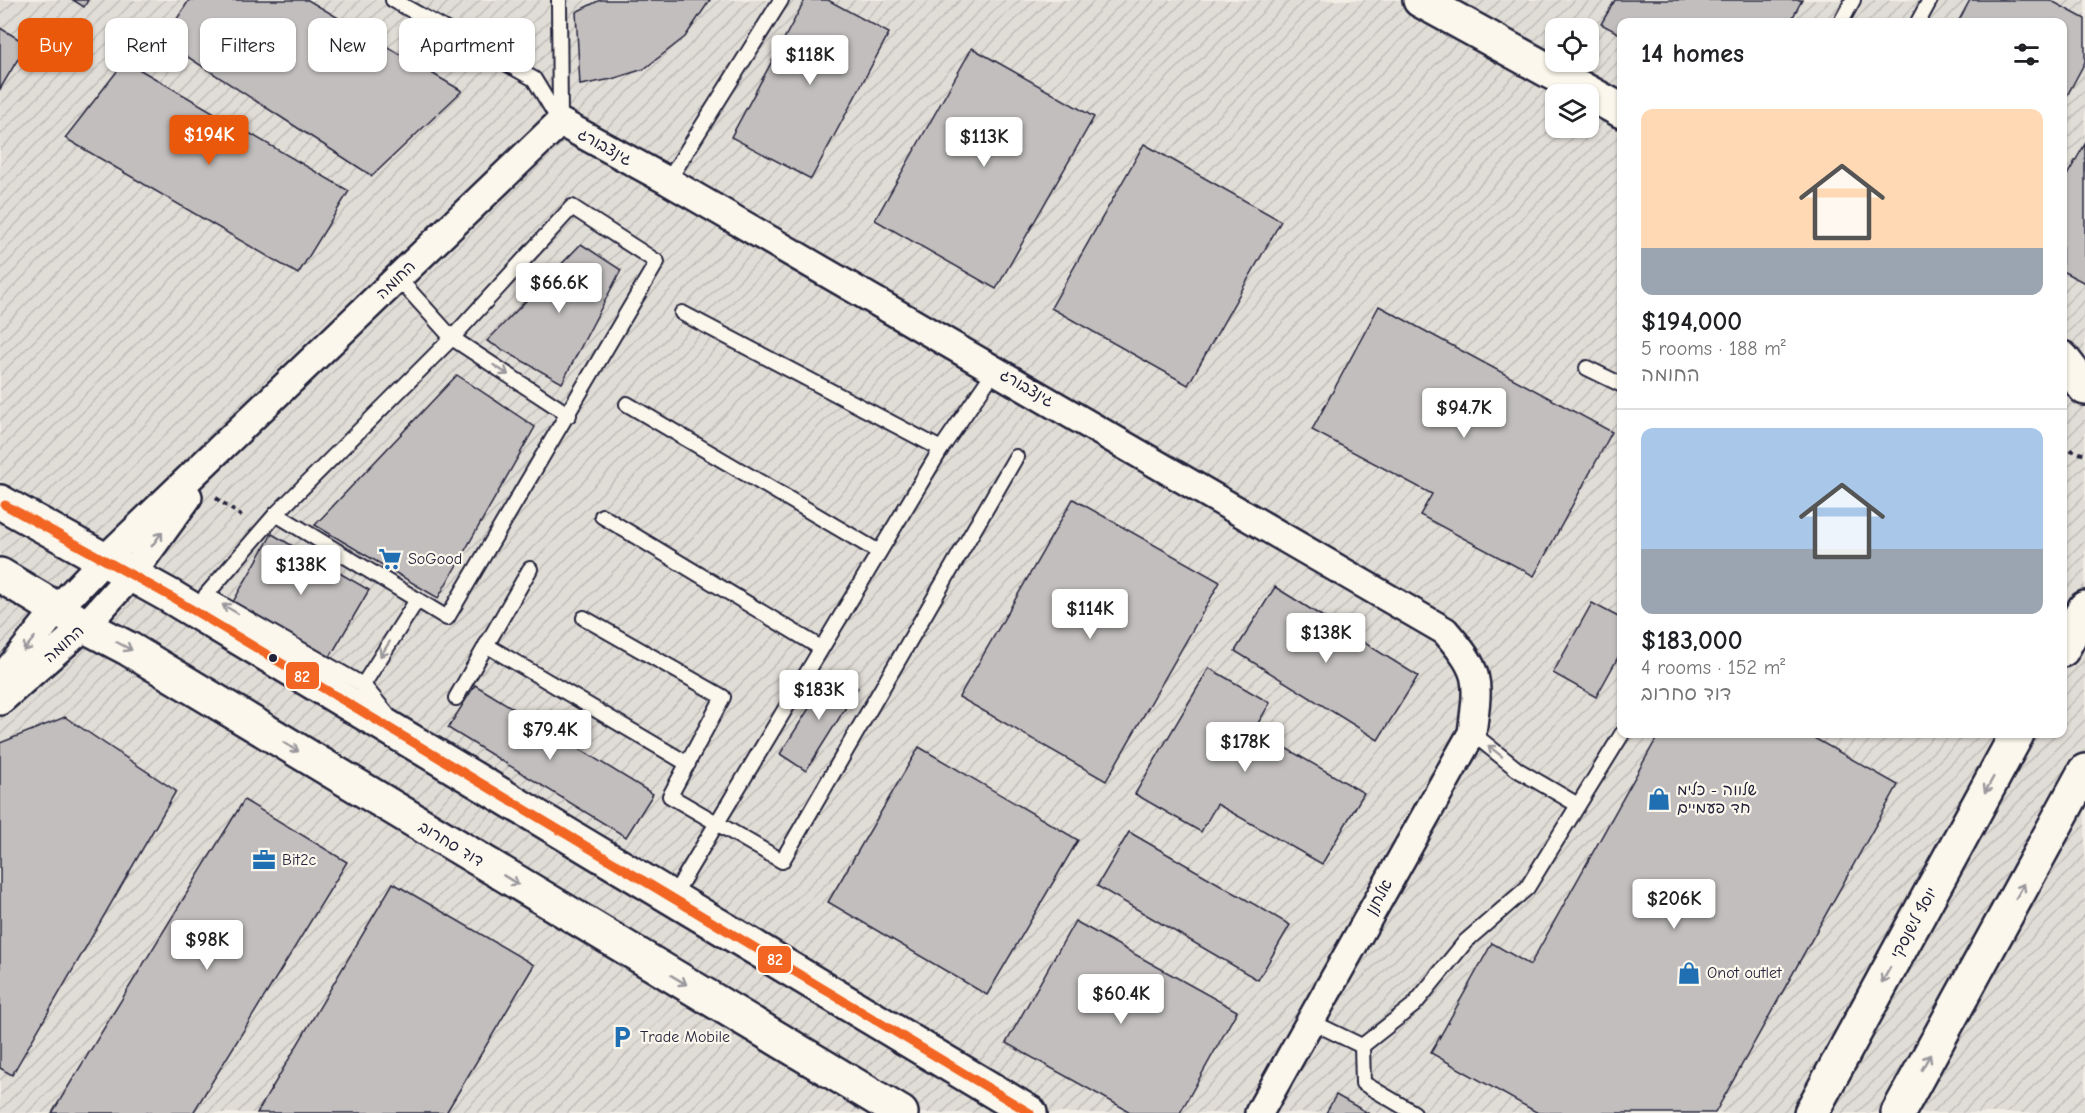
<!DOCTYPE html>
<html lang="en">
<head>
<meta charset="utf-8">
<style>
  :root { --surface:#fff; --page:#f2f2f2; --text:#202124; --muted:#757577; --line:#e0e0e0; --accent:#ea580c }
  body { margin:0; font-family:"Comic Neue","Playpen Sans Hebrew",sans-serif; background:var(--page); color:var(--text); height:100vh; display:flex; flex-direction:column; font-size:22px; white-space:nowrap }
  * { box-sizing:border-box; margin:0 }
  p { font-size:20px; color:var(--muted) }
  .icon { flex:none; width:33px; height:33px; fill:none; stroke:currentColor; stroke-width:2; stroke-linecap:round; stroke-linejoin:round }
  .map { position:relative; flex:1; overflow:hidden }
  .side { position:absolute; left:1617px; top:18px; width:450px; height:720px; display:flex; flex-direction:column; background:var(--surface); border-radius:12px; box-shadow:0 2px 4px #0004 }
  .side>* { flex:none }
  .hud { position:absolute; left:18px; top:18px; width:570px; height:54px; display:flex; gap:12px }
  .fabs { position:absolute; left:1545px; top:18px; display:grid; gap:12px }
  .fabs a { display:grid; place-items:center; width:54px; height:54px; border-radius:12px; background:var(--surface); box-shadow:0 2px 4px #0004; font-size:30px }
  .price { position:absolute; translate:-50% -51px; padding:0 14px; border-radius:6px; background:#fff; color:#222; font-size:20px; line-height:39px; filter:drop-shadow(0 2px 3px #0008) }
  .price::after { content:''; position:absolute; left:50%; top:36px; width:18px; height:14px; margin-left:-9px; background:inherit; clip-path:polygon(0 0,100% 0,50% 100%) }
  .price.on { background:var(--accent); color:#fff }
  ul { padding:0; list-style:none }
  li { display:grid; align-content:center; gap:12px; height:318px; padding:0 24px }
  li+li { border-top:2px solid var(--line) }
  li span { display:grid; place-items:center; height:186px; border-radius:12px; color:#555 }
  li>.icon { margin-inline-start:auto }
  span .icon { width:108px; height:108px; fill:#fffc; stroke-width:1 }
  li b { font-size:26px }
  h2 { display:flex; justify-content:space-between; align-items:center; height:72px; padding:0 24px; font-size:26px }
  .chip { padding:0 21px; border-radius:12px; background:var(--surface); box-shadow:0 2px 4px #0004; font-size:21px; line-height:54px }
  .chip.on { background:var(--accent); color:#fff }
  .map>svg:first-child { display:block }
</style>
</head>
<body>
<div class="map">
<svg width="2085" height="1113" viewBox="0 0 2085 1113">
  <defs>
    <pattern id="industrial-furrows" width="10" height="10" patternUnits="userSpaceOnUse" patternTransform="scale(1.5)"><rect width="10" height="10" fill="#e0dcd6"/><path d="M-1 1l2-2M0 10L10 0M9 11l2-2" fill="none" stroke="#c0bcb9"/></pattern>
  </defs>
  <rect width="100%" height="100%" fill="#f2eee5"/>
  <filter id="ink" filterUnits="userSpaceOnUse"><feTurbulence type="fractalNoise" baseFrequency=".0167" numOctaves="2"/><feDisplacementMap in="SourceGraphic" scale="12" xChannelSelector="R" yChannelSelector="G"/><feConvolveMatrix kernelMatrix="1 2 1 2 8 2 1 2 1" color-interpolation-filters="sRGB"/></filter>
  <g filter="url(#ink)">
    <!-- industrial -->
    <path fill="url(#industrial-furrows)" fill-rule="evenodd" d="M0,0H2085V1113H0ZM1622,22H2062V734H1622ZM1556,28H1588V62H1556ZM1556,94H1588V128H1556Z"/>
    <!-- building -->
    <g fill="#c2bebe" stroke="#22223b" stroke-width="1.5">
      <polygon points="73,0 88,0 84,7"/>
      <polygon points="189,0 308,0 462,91 372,176 163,41"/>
      <polygon points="600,0 710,0 685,37 644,69 612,79 580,85 576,12"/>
      <polygon points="805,0 828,0 889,33 811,179 731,137"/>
      <polygon points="1615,0 1802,0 1792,19 1798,22 1622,22 1622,35 1601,24"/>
      <polygon points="1970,0 2050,0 2085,19 2085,62 2062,105 2062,22 1958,22"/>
      <polygon points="0,28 27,44 0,89"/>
      <polygon points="972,48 1094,117 996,289 875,220"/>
      <polygon points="125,61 349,191 298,274 65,138"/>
      <polygon points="1144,144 1281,221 1188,385 1051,308"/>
      <polygon points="2085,144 2085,283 2062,271 2062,184"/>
      <polygon points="581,244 621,270 562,383 487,341"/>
      <polygon points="1379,306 1612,432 1534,576 1420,515 1432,494 1312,430"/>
      <polygon points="457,375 535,427 438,598 315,525"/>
      <polygon points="1073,499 1220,582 1106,781 959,697"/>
      <polygon points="272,534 369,590 330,657 233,602"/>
      <polygon points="1275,587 1418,676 1378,740 1235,651"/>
      <polygon points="1592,603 1622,619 1622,650 1596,697 1553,673"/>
      <polygon points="1209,668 1270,703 1254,730 1364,793 1322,864 1217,804 1201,832 1135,794"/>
      <polygon points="832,672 858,688 806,771 780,754"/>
      <polygon points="475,685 653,794 626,837 448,728"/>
      <polygon points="65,717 176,791 12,1075 0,1068 0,743"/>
      <polygon points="1659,734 1807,734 1898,785 1715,1113 1538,1113 1431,1053 1492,943 1530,965"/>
      <polygon points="919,747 1078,840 987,995 828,902"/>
      <polygon points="244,800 347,862 193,1113 52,1113"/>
      <polygon points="1129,832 1290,925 1258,980 1097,886"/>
      <polygon points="393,883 534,965 446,1113 257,1113"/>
      <polygon points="1075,921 1237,1011 1180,1113 1132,1113 1006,1043"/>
      <polygon points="1336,1095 1368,1113 1326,1113"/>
    </g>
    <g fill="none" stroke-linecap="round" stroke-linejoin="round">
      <!-- service casing -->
      <g stroke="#22223b" stroke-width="18">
        <g id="service">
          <polyline points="393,0 534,79 560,122"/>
          <polyline points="559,0 560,120"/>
          <polyline points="1841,22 1853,0"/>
          <polyline points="1918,22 1930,0"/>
          <polyline points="668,181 781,0"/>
          <polygon points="572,207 657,262 447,618 276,514 452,338"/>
          <polyline points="398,278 452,338 569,415"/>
          <polyline points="682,313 941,449"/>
          <polyline points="1587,368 1622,385"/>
          <polyline points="627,404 879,552"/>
          <polyline points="276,514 206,595 363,685 417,600"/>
          <polyline points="602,516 821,648"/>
          <polyline points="584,618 723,697 670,796 782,861 1016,457"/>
          <polyline points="486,645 688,764"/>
          <polyline points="363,685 387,714"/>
          <polyline points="456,698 530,569"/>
          <polyline points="1472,733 1518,770 1578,805"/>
          <polyline points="672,898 941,449 995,370"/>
          <polyline points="1310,1021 1362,1046"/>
          <polyline points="1362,1046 1414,1005 1466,941 1527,888 1622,734"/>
          <polyline points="1362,1046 1363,1083 1414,1113"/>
        </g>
      </g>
      <!-- minor casing -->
      <g stroke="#22223b" stroke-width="32">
        <g id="minor">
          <path d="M0,680L57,609L104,560L560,122L668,181L1445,631C1481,673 1479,679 1472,733L1259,1113"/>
          <polyline points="0,701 85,626 131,575 188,497"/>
        </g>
      </g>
      <!-- tertiary casing -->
      <g stroke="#22223b" stroke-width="38">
        <g id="tertiary">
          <polyline points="1420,0 1622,111"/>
          <polyline points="0,502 168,595 1030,1113"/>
          <polyline points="0,575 85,626 129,649 901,1113"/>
        </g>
      </g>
      <!-- secondary casing -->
      <g stroke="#22223b" stroke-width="38">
        <g id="secondary">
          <polyline points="2062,358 2085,388"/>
          <polyline points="2062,650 2085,608"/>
          <polyline points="1811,1113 2017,734"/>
          <polyline points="1898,1113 2085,771"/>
        </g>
      </g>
      <!-- path -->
      <g stroke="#22223b" stroke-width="4" stroke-dasharray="4.5 4.5" stroke-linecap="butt">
        <polyline points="2062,447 2085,455"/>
        <polyline points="216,498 244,518"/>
      </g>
      <!-- service -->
      <use href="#service" stroke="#fbf7ec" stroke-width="14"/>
      <!-- minor -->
      <use href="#minor" stroke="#fbf7ec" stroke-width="27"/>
      <!-- tertiary -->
      <use href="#tertiary" stroke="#fbf7ec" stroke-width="33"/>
      <!-- secondary -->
      <use href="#secondary" stroke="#fbf7ec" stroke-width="33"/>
      <!-- bus-1 casing -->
      <g stroke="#fbf7ec" stroke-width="14">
        <polyline id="bus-1" points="5,505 168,595 1030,1113"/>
      </g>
      <!-- bus-1 -->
      <use href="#bus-1" stroke="#f26522" stroke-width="9"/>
    </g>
    <!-- one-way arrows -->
    <defs><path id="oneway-shaft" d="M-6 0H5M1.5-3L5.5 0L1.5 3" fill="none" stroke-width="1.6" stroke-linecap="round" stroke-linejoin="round" transform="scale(1.5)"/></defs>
    <g stroke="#99979c">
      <use href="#oneway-shaft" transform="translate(501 370) rotate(33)"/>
      <use href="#oneway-shaft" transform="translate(157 539) rotate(-54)"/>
      <use href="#oneway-shaft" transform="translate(230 609) rotate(-150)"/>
      <use href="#oneway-shaft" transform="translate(29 644) rotate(129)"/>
      <use href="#oneway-shaft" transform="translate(124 646) rotate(28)"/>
      <use href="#oneway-shaft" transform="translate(385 649) rotate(123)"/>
      <use href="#oneway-shaft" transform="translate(291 747) rotate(31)"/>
      <use href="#oneway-shaft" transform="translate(1495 751) rotate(-142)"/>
      <use href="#oneway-shaft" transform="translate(1989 785) rotate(119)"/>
      <use href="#oneway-shaft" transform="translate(511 880) rotate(31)"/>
      <use href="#oneway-shaft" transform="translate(2020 891) rotate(-61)"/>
      <use href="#oneway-shaft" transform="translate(1886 975) rotate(119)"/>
      <use href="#oneway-shaft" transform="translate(679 980) rotate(31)"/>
      <use href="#oneway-shaft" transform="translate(1926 1062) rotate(-61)"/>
    </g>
  </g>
  <!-- icons -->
  <defs>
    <g id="supermarket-bare" transform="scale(1.8)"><path d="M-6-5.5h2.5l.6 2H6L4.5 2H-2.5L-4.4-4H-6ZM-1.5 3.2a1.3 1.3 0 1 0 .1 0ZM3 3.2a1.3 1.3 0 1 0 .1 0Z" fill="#1f6fb2" stroke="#fbf7ec" stroke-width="2.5" paint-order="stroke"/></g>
    <g id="shop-bare" transform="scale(1.8)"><path d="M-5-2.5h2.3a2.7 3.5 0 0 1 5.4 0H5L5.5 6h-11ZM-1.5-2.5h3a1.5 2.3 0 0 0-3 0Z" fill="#1f6fb2" stroke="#fbf7ec" stroke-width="2.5" paint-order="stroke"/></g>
    <g id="office-bare" transform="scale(1.8)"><path d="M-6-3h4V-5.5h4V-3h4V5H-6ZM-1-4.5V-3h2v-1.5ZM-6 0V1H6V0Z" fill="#1f6fb2" stroke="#fbf7ec" stroke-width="2.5" paint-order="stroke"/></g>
    <g id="parking-bare" transform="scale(1.8)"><path d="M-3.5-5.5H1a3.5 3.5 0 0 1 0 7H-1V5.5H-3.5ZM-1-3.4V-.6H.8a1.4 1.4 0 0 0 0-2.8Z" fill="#1f6fb2" stroke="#fbf7ec" stroke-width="2.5" paint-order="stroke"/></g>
  </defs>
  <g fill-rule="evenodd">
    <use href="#supermarket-bare" x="390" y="559"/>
    <use href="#shop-bare" x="1659" y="799"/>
    <use href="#office-bare" x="264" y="860"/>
    <use href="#shop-bare" x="1689" y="973"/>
    <use href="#parking-bare" x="622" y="1037"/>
  </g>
  <!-- markers -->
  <circle fill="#22223b" stroke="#fbf7ec" stroke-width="2" cx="273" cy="658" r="5"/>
  <g text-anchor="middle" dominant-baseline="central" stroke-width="4.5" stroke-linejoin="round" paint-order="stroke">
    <!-- street labels -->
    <g font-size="16" fill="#22223b" stroke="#fbf7ec">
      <text transform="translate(605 147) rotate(29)">גינצבורג</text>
      <text transform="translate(396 280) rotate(-44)">החומה</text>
      <text transform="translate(1027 388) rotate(30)">גינצבורג</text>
      <text transform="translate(64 644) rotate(-42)">החומה</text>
      <text transform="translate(451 844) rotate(31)">דוד סחרוב</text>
      <text transform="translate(1379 897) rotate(-61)">אלחנן</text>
      <text transform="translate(1914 923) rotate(-61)">יוסף לישנסקי</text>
    </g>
    <!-- poi labels -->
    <g font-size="16" fill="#22223b" stroke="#fbf7ec" text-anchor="start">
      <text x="408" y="559">SoGood</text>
      <text x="1677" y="790">שלווה - כלימ<tspan x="1677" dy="18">חד פעמיים</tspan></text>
      <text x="282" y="860">Bit2c</text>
      <text x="1707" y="973">Onot outlet</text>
      <text x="640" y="1037">Trade Mobile</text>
    </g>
  </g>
  <g stroke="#fbf7ec" stroke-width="2">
    <rect x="285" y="661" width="35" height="29" rx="6" fill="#f26522"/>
    <rect x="757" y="945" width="35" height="29" rx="6" fill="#f26522"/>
  </g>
  <g font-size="16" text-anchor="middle" font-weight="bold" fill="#fff">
    <text x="302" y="682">82</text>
    <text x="775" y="965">82</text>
  </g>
</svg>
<div class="fabs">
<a><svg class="icon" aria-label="locate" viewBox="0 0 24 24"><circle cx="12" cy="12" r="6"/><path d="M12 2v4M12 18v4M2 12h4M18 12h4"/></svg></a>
<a><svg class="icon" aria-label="layers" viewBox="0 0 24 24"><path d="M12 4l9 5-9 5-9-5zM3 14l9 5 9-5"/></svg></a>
</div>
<b class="price" style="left:810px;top:86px">$118K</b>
<b class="price on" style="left:209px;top:166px">$194K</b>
<b class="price" style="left:984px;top:168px">$113K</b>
<b class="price" style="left:559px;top:314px">$66.6K</b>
<b class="price" style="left:1464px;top:439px">$94.7K</b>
<b class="price" style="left:301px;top:596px">$138K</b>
<b class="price" style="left:1090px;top:640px">$114K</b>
<b class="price" style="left:1326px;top:664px">$138K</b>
<b class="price" style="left:819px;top:721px">$183K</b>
<b class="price" style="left:550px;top:761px">$79.4K</b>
<b class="price" style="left:1245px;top:773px">$178K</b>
<b class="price" style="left:1674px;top:930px">$206K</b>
<b class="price" style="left:207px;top:971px">$98K</b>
<b class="price" style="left:1121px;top:1025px">$60.4K</b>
<div class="hud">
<a class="chip on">Buy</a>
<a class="chip">Rent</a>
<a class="chip">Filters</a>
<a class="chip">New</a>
<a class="chip">Apartment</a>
</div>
<section class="side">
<h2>14 homes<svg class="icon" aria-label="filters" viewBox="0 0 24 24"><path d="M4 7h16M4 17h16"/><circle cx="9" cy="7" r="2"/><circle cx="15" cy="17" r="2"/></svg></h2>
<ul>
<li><span style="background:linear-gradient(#ffd9b3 75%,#9aa5b1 0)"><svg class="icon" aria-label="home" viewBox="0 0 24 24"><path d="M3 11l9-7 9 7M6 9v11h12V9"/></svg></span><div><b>$194,000</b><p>5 rooms · 188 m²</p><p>החומה</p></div></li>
<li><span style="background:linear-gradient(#a9c7e8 65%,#9aa5b1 0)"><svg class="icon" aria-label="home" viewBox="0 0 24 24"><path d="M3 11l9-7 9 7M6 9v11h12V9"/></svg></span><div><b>$183,000</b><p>4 rooms · 152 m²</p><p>דוד סחרוב</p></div></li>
</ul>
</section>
</div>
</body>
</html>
